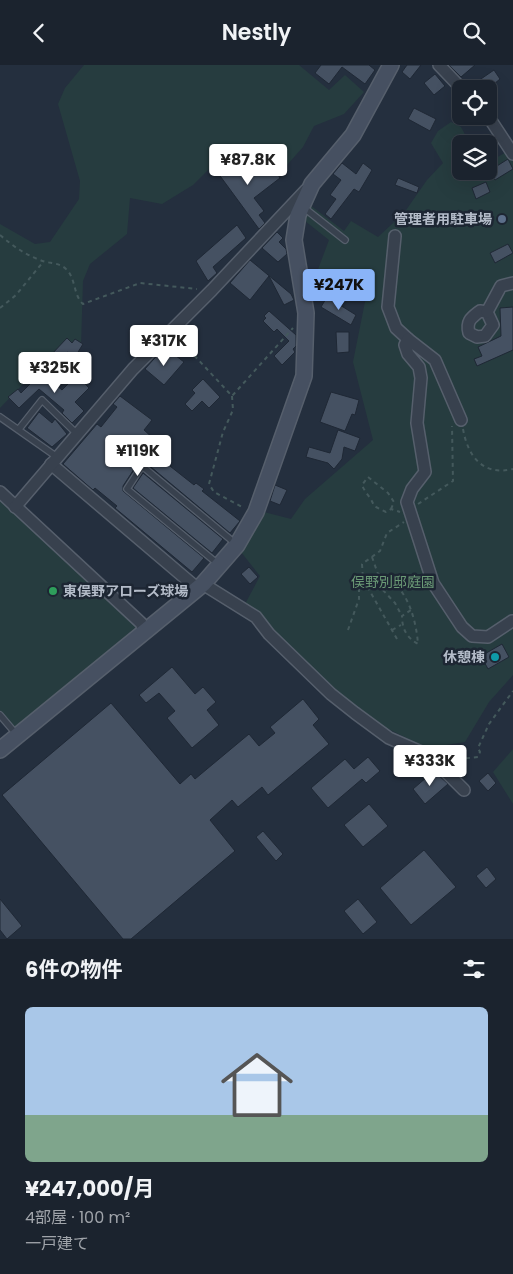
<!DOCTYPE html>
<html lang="ja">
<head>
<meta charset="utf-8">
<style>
  :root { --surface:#1b232e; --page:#242b36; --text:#f1f3f6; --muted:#a0a4aa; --line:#39404a; --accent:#8ab4f8 }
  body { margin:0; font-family:Poppins,"Noto Sans JP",sans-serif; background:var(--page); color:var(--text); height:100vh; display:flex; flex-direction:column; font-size:19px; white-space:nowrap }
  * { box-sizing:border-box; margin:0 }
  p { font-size:16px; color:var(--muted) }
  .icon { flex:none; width:28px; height:28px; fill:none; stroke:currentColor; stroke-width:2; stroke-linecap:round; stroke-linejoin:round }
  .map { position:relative; height:874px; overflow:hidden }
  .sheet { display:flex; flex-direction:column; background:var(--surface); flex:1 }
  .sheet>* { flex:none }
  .buttons { position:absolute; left:452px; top:15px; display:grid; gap:10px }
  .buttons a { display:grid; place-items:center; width:45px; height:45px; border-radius:8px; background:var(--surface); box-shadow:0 5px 20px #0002,0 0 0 1px var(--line); font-size:25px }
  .price { position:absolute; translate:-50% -42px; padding:0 11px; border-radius:5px; background:#fff; color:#222; font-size:16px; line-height:32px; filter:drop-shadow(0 1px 2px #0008) }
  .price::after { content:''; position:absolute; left:50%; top:30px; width:15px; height:11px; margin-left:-8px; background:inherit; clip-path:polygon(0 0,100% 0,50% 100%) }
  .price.on { background:var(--accent); color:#111 }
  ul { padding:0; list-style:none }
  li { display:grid; align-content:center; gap:10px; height:265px; padding:0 25px }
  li+li { border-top:1px solid var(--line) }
  li span { display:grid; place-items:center; height:155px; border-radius:8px; color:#555 }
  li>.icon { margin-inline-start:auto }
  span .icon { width:90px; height:90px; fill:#fffc; stroke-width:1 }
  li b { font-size:21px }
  h2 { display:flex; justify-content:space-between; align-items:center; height:60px; padding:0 25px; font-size:21px }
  header { display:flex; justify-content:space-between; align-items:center; height:65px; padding:0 25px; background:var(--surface); font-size:22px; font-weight:600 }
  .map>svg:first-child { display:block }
</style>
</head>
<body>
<header><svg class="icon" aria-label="back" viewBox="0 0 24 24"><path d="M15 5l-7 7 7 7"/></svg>Nestly<svg class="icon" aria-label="search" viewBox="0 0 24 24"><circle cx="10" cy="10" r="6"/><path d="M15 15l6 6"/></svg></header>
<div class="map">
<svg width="513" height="874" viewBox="0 0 513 874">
  <rect width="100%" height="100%" fill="#242f3e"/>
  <!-- green -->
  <g fill="#263c3f">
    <polygon points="84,0 299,0 329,25 345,10 364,27 344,49 314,61 303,82 287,100 266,79 218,95 193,120 162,139 130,133 127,169 90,199 83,216 81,281 74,302 64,315 24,318 0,343 0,159 35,179 50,177 79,134 80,116 58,39 65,23"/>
    <polygon points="451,57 461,62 470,79 461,79 461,106 489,106 489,97 508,86 513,94 513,610 489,637 465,677 427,683 370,655 244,541 260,511 241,487 264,447 291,454 305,434 373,375 353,297 366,232 317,207 329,175 305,156 310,140 344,166 351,156 378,172 404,148 427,115 443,98 431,78 438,66"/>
    <polygon points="0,427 141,558 13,665 0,650"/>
    <polygon points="513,684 513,739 493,707"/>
  </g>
  <!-- building -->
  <g fill="#455162" stroke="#1f2835">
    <polygon points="321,0 369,0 375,5 365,19 342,2 329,19 315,8"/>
    <polygon points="407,0 421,0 410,14 402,7"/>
    <polygon points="449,0 475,0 461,12"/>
    <polygon points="494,5 500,14 488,24 484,24 478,16"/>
    <polygon points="435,9 445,21 434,30 424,18"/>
    <polygon points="414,43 436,54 430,66 408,54"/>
    <polygon points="230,92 243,108 260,96 269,109 275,105 280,113 254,133 264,146 259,150 265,158 259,164 215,104"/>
    <polygon points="508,94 513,104 495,115 489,106"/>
    <polygon points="342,98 356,109 363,98 372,105 359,127 354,124 331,154 325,149 336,134 330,130 341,115 333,109"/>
    <polygon points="398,113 419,122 417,128 395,120"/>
    <polygon points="486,117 490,127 476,134 472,123"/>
    <polygon points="237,160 246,173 213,202 217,208 208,216 196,196"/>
    <polygon points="277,167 283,173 279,177 286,184 287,189 278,197 262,183"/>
    <polygon points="508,179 513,188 495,198 490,188"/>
    <polygon points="250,195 291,229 294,235 284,240 269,211 250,235 230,218"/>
    <polygon points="327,232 356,250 351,260 321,242"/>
    <polygon points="513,242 513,285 477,301 474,294 482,291 478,282 501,271 500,243"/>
    <polygon points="269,246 296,270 296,281 293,284 295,287 282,300 274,291 289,276 277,264 274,267 263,256 266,253 264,251"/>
    <polygon points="336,267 349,267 349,287 337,288"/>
    <polygon points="67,273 72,278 75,274 83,279 75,292 67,287 57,298 50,291"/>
    <polygon points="161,286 167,292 171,287 184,297 164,320 145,304"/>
    <polygon points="44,305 51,312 49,314 62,325 77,310 89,323 75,337 84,346 72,358 62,348 64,345 39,324 19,343 8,332 18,324 21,328"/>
    <polygon points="203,314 220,332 209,343 202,336 192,346 185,339 195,328 192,325"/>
    <polygon points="331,327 359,335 355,350 352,349 345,366 320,357"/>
    <polygon points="120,331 152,355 144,365 154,374 150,378 165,390 161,394 194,420 196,418 204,424 202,426 240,456 230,468 145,397 138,398 123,421 123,426 204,493 192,507 115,443 117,441 95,423 93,425 63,399 97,359 101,362 117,342 113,339"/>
    <polygon points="39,347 52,358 55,354 67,369 52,382 27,363"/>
    <polygon points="338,365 360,373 355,386 344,382 342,394 334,404 328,398 306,392 309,382 330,388"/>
    <polygon points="143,408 223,474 212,488 133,423"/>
    <polygon points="275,420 287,425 280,440 270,436"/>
    <polygon points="249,502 258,512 250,519 241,509"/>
    <polygon points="502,579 509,592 488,604 481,591"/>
    <polygon points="172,602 195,629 203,622 216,637 207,645 219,660 192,683 167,653 175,646 159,628 146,638 139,630"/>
    <polygon points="303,634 319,654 313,660 329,679 268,730 262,722 238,742 232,735 210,755 235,786 131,874 123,874 2,730 111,638 180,719 191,709 195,714 249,669 259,681 275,668 270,662"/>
    <polygon points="368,692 380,706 366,718 362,714 328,743 311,723 345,694 354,704"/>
    <polygon points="434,706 448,719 425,739 413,724"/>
    <polygon points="488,708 496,718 488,726 479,716"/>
    <polygon points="369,739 388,761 363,782 344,760"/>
    <polygon points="263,766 283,789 276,796 256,772"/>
    <polygon points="424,785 456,822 411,860 380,823"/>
    <polygon points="487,802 496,814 486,823 476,811"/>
    <polygon points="0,834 22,861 7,874 0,865"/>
    <polygon points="358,834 377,857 363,869 344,846"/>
  </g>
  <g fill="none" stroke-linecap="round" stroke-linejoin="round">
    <!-- lane casing -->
    <g stroke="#565f6c" stroke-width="8">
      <g id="lane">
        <polyline points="303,142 345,175"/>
        <polyline points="0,352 57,392"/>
        <polyline points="19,364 42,335 76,368"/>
        <polyline points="218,499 127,424 142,401 236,479"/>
        <polyline points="0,650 17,670"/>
      </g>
    </g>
    <!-- street casing -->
    <g stroke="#565f6c" stroke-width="14">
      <g id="street">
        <polyline points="439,0 462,24"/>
        <polyline points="488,51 513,89"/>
        <polyline points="395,171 388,242 396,263 408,274"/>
        <path d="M480,246L487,247L493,260L485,271L477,272L469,268C466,256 471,253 480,246Z"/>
        <polyline points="487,247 501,221 513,218"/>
        <polyline points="461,355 435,295 408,274 405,280 408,289 419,302 421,313 417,358 425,407 412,424 407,437 433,518 462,562 472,571 488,572 512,556"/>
        <polyline points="51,399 198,524"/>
        <polyline points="0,427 141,558 145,566"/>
        <polyline points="15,442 133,304 212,225 306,125"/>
        <polyline points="203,519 256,552 269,569 331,629 355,648 389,673 421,687 436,697 464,725"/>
      </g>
    </g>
    <!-- secondary casing -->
    <g stroke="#565f6c" stroke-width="18">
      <polyline id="secondary" points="0,685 203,519 237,480 256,447 304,311 306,248 294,175 298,150 312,119 353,70 391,0"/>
    </g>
    <!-- path -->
    <g stroke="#44595c" stroke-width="2" stroke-dasharray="4 4" stroke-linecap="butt">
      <path d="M0,170C13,181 24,189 40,195C49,199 59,197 66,204C76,213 73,230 83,239L140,218L197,224"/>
      <polyline points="0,243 16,230 43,197"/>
      <polyline points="178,273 232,331 293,263"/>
      <polyline points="232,331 233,345 223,367 209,419 214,427 244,443"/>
      <path d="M463,364C468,392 483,411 513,404"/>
      <polyline points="418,439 453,416 452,361"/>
      <path d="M391,444L394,437L388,428L368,412L362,420C365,428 371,432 374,441L386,447L391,444L400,447"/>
      <path d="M372,492L378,509C406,517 416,553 418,579C407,573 402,564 402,551L411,545"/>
      <polyline points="378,510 381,523 395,538 402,551"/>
      <polyline points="348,565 359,534 359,522 363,515"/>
      <polyline points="392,565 401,560"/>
      <polyline points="397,574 363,514 362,499 380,486 387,468 404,457"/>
      <polyline points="450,695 478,692 480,687 478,683 489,659 513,626"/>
    </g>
    <!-- lane -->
    <use href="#lane" stroke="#38414e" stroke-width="5.5"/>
    <!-- street -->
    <use href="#street" stroke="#38414e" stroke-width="11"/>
    <!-- secondary -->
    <use href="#secondary" stroke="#465061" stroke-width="15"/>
  </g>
  <!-- markers -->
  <circle fill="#5c6f8a" stroke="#1d2633" stroke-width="2" cx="502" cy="154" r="5"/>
  <circle fill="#2e9e5b" stroke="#1d2633" stroke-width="2" cx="53" cy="526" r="5"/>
  <circle fill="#0f9aa8" stroke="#1d2633" stroke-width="2" cx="495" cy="592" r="5"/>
  <g text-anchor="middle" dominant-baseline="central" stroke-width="5" stroke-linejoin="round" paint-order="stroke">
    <!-- poi labels -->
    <g font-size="14" font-weight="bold" fill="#b4bcc9" stroke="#1d2633" text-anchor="end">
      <text x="492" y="154">管理者用駐車場</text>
      <text x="63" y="526" text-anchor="start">東俣野アローズ球場</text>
      <text x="485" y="592">休憩棟</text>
    </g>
    <!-- park labels -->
    <g font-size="14" fill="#6b9a76" stroke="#1d2633">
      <text x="393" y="517">俣野別邸庭園</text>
    </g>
  </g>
</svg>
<div class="buttons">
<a><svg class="icon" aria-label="locate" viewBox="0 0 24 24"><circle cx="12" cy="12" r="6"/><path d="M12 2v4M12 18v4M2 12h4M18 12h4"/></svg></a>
<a><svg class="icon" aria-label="layers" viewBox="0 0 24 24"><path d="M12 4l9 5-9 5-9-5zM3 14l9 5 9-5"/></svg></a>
</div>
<b class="price" style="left:248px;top:121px">¥87.8K</b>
<b class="price on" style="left:339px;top:246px">¥247K</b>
<b class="price" style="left:164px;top:302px">¥317K</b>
<b class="price" style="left:55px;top:329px">¥325K</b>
<b class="price" style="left:138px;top:412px">¥119K</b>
<b class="price" style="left:430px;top:722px">¥333K</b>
</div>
<section class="sheet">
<h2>6件の物件<svg class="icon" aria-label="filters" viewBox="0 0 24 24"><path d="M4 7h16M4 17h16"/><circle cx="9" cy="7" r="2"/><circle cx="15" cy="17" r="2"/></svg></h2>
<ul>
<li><span style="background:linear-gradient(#a9c7e8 70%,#7fa58c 0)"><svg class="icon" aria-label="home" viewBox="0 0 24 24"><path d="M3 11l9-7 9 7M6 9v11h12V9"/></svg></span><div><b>¥247,000/月</b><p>4部屋 · 100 m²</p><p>一戸建て</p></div></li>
</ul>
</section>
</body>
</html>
